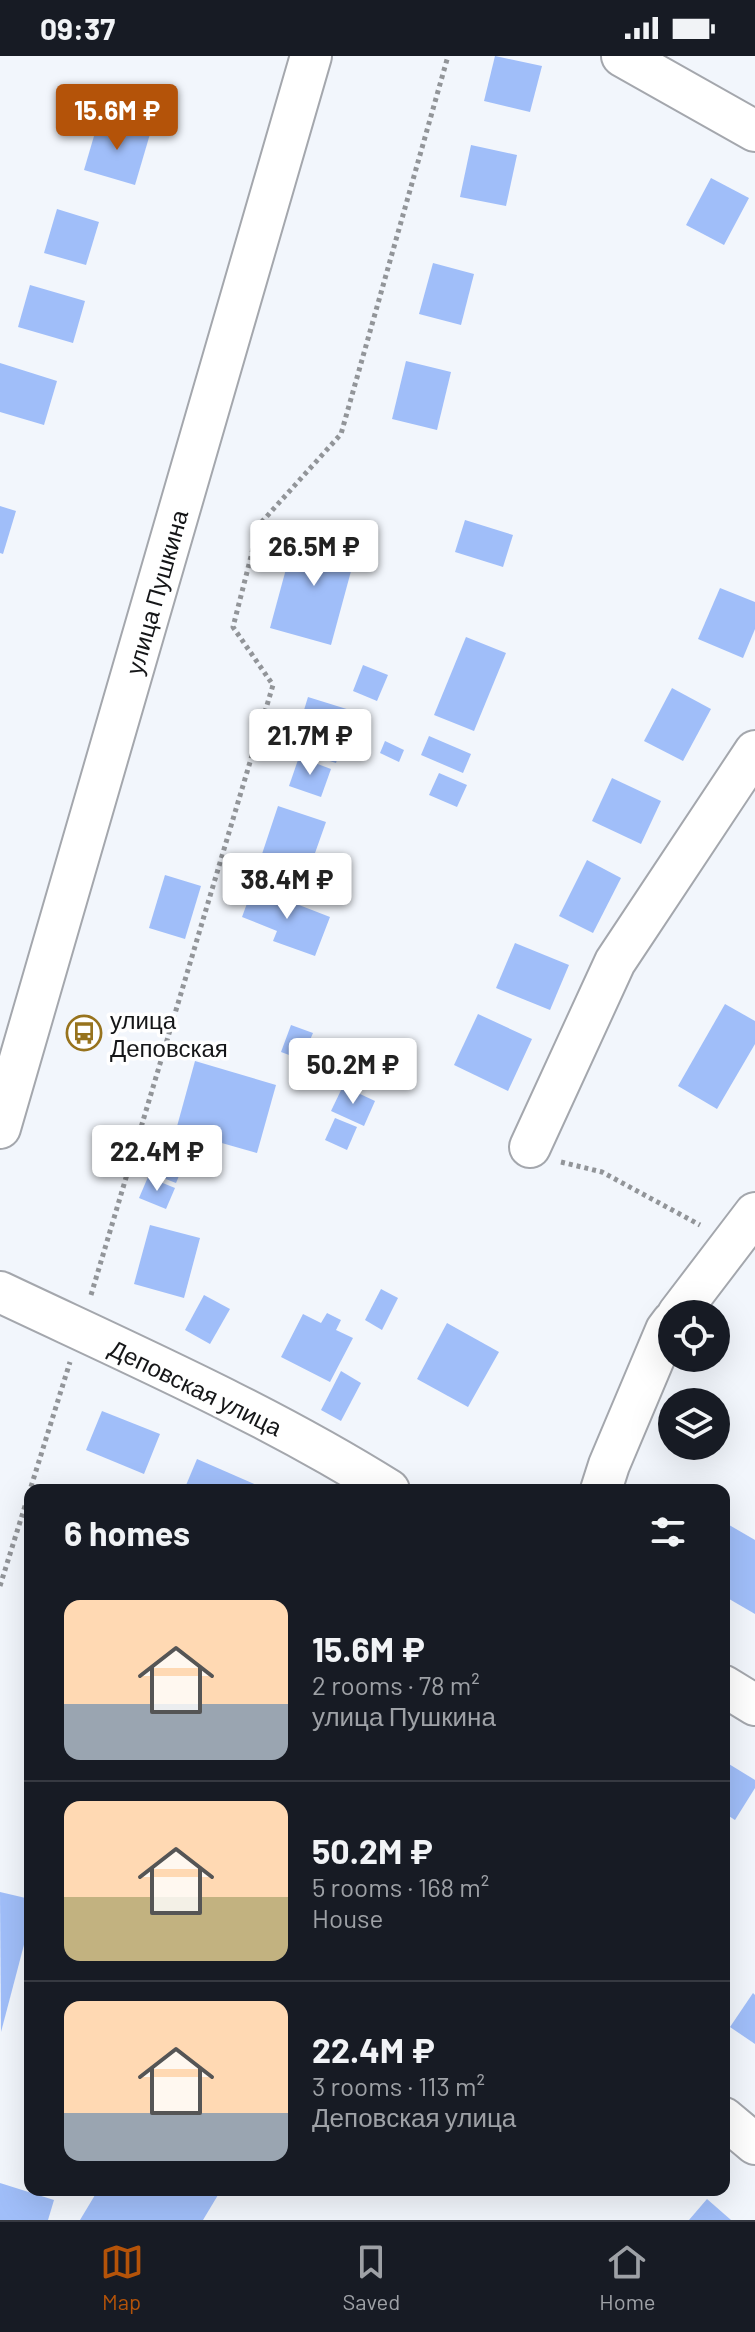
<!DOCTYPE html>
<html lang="en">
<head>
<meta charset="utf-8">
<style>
  :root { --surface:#171b24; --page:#242831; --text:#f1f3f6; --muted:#9ea1a6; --line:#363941; --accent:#b45309 }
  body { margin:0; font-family:Barlow,sans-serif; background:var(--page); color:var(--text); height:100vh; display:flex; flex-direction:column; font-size:30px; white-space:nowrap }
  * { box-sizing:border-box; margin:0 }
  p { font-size:26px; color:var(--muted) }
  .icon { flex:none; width:44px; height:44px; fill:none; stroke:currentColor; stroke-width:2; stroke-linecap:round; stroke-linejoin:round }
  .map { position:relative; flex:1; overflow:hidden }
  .drawer { position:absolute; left:24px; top:1428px; width:706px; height:712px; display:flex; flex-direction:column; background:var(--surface); border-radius:16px; box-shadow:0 8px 32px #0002 }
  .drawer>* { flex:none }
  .controls { position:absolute; left:658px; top:1244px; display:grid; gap:16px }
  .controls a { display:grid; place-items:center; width:72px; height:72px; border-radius:50%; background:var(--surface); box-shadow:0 8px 32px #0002; font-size:40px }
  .price { position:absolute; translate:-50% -68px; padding:0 18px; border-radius:8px; background:#fff; color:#222; font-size:26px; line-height:52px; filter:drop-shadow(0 2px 4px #0008) }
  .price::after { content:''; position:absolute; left:50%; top:48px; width:24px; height:18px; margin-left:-12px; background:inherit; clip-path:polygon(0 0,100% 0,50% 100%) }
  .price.current { background:var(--accent); color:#fff }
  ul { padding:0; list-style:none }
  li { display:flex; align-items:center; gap:24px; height:200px; padding:0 40px }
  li+li { border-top:2px solid var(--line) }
  li span { display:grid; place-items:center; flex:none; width:224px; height:160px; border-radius:16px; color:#555 }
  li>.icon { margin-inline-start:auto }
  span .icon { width:96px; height:96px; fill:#fffc; stroke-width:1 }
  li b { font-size:34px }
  h2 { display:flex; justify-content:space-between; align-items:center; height:96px; padding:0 40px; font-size:34px }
  .status { display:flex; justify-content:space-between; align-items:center; height:56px; padding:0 40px; background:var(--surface); direction:ltr }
  .status svg { height:22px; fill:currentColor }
  .tabs { display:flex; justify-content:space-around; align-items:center; height:112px; border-top:2px solid var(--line); background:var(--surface); font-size:22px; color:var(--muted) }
  .tabs a { display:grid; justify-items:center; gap:4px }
  .tabs .current { color:var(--accent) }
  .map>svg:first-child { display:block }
</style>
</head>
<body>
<div class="status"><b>09:37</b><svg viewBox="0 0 49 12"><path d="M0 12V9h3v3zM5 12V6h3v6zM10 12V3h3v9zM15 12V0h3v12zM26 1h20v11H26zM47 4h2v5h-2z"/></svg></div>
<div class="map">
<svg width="755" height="2164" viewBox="0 0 755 2164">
  <rect width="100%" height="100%" fill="#f2f6fc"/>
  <!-- building -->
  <g fill="#a0bef9">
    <polygon points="495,0 542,10 530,56 484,45"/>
    <polygon points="99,63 150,78 135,129 84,114"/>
    <polygon points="471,89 517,99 506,150 460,141"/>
    <polygon points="711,122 749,142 724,189 686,169"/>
    <polygon points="57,153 99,166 86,209 44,197"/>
    <polygon points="433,207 474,218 461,269 419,258"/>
    <polygon points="30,229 85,245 73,287 18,271"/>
    <polygon points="406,305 451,316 437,374 392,363"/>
    <polygon points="0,307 57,325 44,369 0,356"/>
    <polygon points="0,450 16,455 3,498 0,497"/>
    <polygon points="465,464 513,479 503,511 455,496"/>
    <polygon points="296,476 357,493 331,589 270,572"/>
    <polygon points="720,532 755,546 755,573 743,602 698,583"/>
    <polygon points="466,581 506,597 474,675 434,659"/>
    <polygon points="363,609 388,619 377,645 353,635"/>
    <polygon points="672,632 711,653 683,705 644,685"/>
    <polygon points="308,641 353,655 336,707 292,693"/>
    <polygon points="429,680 471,698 463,717 421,699"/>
    <polygon points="385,685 404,694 399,706 380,697"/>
    <polygon points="299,701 331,713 321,741 289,730"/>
    <polygon points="439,717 467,729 457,751 429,739"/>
    <polygon points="612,722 661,745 641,788 592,765"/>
    <polygon points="278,750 326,766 309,814 262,798"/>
    <polygon points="587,804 621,822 593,877 559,860"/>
    <polygon points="165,819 201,830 185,883 149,872"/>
    <polygon points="253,831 330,861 315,900 273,885 277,875 242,861"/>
    <polygon points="515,887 569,909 550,954 496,932"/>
    <polygon points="725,948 755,965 755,988 717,1053 678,1030"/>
    <polygon points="478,958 532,983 508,1035 454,1009"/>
    <polygon points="291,969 313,977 310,984 316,986 308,1006 281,996"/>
    <polygon points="195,1005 276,1029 257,1097 176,1074"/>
    <polygon points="343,1030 375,1045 364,1070 331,1055"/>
    <polygon points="335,1062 357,1071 347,1094 325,1084"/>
    <polygon points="156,1096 184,1108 176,1127 148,1116"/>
    <polygon points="148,1121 175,1132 166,1153 139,1142"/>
    <polygon points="150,1169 200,1182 184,1242 134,1228"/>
    <polygon points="381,1233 398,1242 382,1274 365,1264"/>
    <polygon points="204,1239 230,1253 210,1288 185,1274"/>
    <polygon points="327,1257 341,1264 336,1274 353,1282 330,1326 281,1301 303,1258 321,1267"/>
    <polygon points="447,1267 499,1296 468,1351 417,1323"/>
    <polygon points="341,1315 361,1327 341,1365 321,1354"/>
    <polygon points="102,1355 160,1378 144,1418 86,1394"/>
    <polygon points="197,1403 259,1430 258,1434 184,1434"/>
    <polygon points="724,1466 755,1484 755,1558 724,1540"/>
    <polygon points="724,1705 755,1724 755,1732 735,1764 724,1757"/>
    <polygon points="0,1836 30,1843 30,1866 1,1976"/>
    <polygon points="753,1937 755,1939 755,1988 730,1971"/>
    <polygon points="0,2127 54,2144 48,2164 0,2164"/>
    <polygon points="98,2134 221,2134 203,2164 80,2164"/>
    <polygon points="707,2143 731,2164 689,2164"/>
  </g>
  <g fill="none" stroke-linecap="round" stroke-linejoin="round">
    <!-- minor casing -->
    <g stroke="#a4a7ad" stroke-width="44">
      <g id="minor">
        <polyline points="622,0 755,75"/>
        <polyline points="0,1072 311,0"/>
        <polyline points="530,1091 615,906 755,695"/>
        <path d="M0,1236C131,1298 266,1357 389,1434"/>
        <polyline points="678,1258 755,1157"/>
        <polyline points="601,1434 609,1409 666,1274 672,1266"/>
        <polyline points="724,1630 755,1649"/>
        <polyline points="724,2062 755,2088"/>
      </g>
    </g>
    <!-- path -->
    <g stroke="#929599" stroke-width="5" stroke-dasharray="4 4" stroke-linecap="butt">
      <polyline points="561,1106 602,1116 700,1169"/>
      <polyline points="91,1239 273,629 233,571 259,469 341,378 448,0"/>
      <polyline points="0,1530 70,1306"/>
    </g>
    <!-- minor -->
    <use href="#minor" stroke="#fff" stroke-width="40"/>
  </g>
  <!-- icons -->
  <defs>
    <g id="bus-ring" transform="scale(1.8)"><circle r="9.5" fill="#fff" stroke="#97731d" stroke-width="1.5"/><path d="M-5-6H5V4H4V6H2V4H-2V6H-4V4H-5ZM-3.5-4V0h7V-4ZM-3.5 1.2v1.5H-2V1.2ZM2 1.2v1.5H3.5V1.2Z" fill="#97731d"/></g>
  </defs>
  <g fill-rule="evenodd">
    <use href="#bus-ring" x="84" y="977"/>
  </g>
  <g text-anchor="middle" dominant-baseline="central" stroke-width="7" stroke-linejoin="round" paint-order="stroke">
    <!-- street labels -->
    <g font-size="24" fill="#151618" stroke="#fff">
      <text transform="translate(156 536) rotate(-74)">улица Пушкина</text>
      <text transform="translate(196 1331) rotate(26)">Деповская улица</text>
    </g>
    <!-- poi labels -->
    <g font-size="24" fill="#151618" stroke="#fff" text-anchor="start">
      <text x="110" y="963">улица<tspan x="110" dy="28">Деповская</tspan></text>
    </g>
  </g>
</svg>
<div class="controls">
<a><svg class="icon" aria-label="locate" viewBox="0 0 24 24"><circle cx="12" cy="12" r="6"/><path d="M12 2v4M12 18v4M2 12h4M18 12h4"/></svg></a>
<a><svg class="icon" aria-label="layers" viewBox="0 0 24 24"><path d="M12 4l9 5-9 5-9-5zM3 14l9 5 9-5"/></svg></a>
</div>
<b class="price current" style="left:117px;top:96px">15.6M ₽</b>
<b class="price" style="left:314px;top:532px">26.5M ₽</b>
<b class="price" style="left:310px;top:721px">21.7M ₽</b>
<b class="price" style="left:287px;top:865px">38.4M ₽</b>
<b class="price" style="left:353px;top:1050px">50.2M ₽</b>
<b class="price" style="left:157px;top:1137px">22.4M ₽</b>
<section class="drawer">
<h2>6 homes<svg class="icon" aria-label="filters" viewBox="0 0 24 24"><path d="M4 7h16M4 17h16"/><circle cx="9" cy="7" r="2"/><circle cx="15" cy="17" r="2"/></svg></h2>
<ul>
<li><span style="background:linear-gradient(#ffd9b3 65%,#9aa5b1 0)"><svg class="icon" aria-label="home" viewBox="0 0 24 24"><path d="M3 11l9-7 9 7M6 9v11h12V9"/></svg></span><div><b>15.6M ₽</b><p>2 rooms · 78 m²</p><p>улица Пушкина</p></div></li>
<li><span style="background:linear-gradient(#ffd9b3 60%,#c2b280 0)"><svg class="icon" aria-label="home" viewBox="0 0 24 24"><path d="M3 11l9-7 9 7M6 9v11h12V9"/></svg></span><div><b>50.2M ₽</b><p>5 rooms · 168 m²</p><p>House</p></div></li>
<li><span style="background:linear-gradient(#ffd9b3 70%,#9aa5b1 0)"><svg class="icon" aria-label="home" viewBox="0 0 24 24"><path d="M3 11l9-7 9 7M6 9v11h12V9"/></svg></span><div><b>22.4M ₽</b><p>3 rooms · 113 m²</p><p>Деповская улица</p></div></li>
</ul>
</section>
</div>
<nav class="tabs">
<a class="current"><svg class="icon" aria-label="map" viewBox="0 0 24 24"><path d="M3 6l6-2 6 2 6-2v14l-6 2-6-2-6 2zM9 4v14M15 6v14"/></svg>Map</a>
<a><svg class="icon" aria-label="saved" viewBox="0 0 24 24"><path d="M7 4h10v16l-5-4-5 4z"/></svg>Saved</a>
<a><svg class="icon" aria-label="home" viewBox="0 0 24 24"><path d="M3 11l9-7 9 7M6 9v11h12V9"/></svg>Home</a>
</nav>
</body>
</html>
